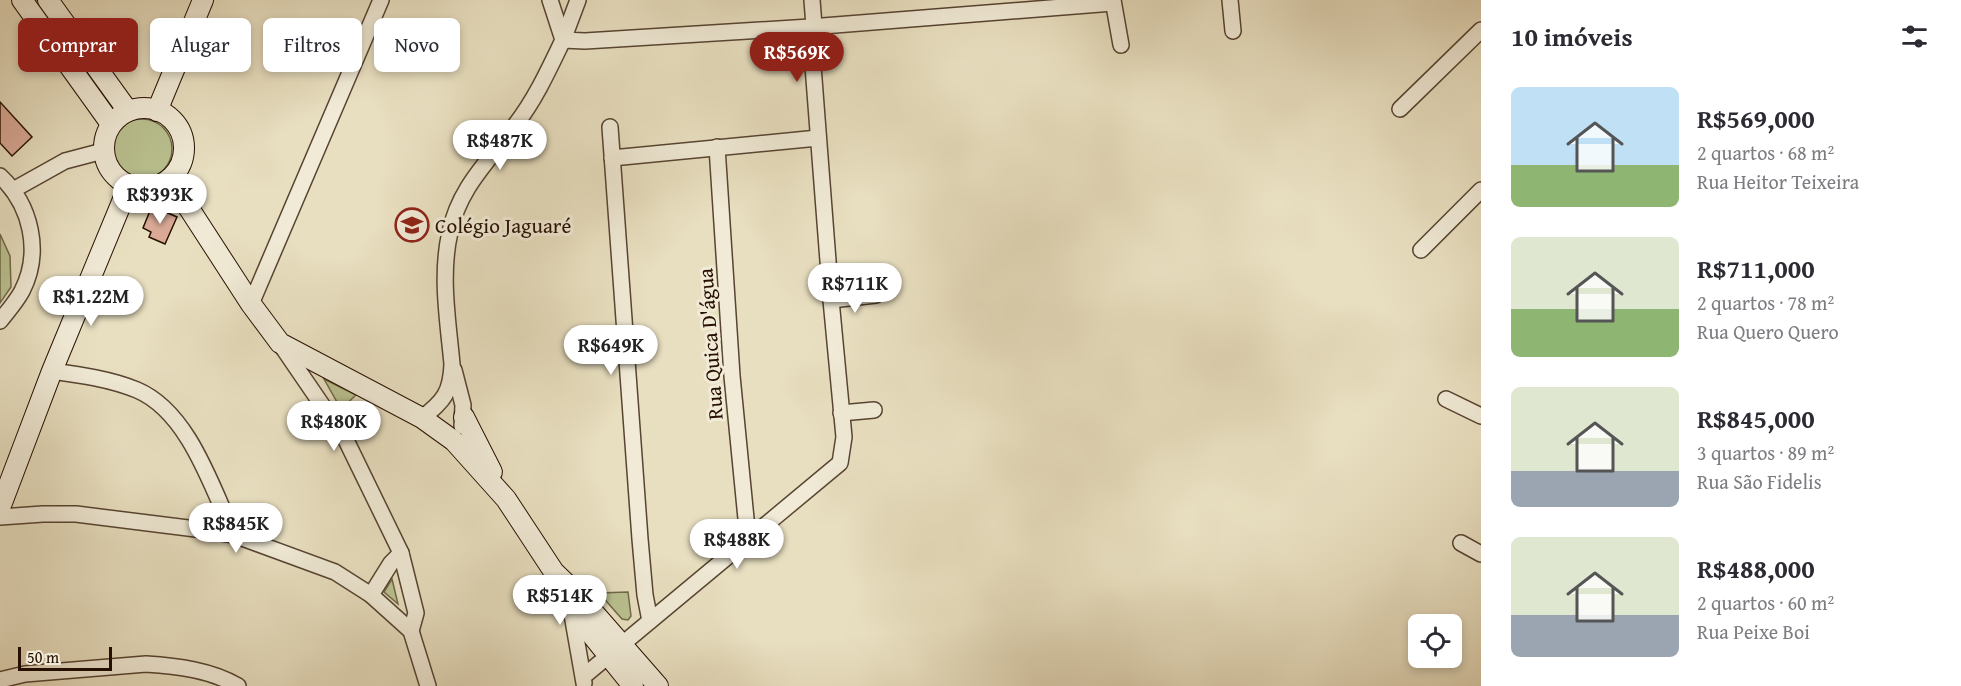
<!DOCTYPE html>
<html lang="pt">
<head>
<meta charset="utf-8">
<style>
  :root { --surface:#fff; --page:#f2f2f3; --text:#2b2b33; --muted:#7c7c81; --accent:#8f2418 }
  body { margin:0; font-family:"Gentium Book Plus",serif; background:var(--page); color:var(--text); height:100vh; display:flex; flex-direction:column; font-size:22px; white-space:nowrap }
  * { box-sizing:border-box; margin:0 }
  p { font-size:20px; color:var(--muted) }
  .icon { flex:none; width:33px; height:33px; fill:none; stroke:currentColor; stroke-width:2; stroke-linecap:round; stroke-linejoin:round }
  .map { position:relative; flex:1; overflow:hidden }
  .side { display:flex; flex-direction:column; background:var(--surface); width:480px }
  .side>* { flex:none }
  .top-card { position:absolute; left:18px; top:18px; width:570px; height:54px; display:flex; gap:12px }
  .fabs { position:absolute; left:1408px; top:614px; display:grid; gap:12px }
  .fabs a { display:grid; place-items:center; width:54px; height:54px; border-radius:9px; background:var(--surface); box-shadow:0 3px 9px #0003; font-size:30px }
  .scale { position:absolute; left:18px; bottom:15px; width:94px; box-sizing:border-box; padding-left:6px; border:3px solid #271001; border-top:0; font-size:16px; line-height:21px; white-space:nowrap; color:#271001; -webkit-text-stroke:4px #f0ead6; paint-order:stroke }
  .price { position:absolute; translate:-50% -51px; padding:0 14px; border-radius:21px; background:#fff; color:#222; font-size:20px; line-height:39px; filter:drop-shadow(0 2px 3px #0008) }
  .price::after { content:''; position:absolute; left:50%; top:36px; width:18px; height:14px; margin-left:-9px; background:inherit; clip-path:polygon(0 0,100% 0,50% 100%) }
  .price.selected { background:var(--accent); color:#fff }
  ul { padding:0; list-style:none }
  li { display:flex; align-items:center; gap:18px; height:150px; padding:0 30px }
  li span { display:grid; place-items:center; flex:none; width:168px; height:120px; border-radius:9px; color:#555 }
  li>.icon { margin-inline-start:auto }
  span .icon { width:72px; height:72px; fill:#fffc; stroke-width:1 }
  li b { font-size:26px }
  h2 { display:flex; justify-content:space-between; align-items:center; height:72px; padding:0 30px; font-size:26px }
  .pill { padding:0 21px; border-radius:9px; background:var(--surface); box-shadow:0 3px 9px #0003; font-size:21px; line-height:54px }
  .pill.selected { background:var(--accent); color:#fff }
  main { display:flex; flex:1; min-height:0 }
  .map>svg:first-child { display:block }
</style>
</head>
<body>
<main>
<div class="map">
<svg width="1481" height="686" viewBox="0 0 1481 686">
  <defs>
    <pattern id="grass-dots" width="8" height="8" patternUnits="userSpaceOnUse" patternTransform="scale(1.5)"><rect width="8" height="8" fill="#bac190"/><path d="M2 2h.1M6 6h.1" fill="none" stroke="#a0a57a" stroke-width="1.8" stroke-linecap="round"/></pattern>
  </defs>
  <rect width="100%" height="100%" fill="#e8dfc0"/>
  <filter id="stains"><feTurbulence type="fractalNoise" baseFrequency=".00333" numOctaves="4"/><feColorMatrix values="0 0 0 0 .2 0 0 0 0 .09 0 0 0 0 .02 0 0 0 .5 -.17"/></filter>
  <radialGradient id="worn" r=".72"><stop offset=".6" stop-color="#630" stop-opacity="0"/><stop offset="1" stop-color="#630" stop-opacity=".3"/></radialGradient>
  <!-- grass -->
  <polygon fill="url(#grass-dots)" stroke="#706848" stroke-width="1.5" points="32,0 38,0 107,96 103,99"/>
  <!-- park -->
  <g fill="#bac190" stroke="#706848" stroke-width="1.5">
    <circle cx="142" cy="149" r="30"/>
    <polygon points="0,234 10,256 11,287 0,303"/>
    <polygon points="324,379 356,395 341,409"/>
    <polygon points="392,579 398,604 384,592"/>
    <polygon points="628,592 631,616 628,620 622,619 599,593"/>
  </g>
  <!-- building -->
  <g fill="#daaa97" stroke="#271001" stroke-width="1.5">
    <polygon points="0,102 32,137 12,156 0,143"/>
    <polygon points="152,206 177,217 165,244 149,237 151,232 143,228"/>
  </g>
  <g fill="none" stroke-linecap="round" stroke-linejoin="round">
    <!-- street casing -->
    <g stroke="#574431" stroke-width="18">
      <g id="street">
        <polyline points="578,0 563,40 585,41 810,27 1113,3"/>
        <polyline points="812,0 814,26"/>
        <polyline points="1113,0 1121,45"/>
        <polyline points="1230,0 1233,31"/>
        <polyline points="1400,109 1481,30"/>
        <polyline points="610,127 640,539 645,595 650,621"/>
        <polyline points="717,147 732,376 748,539"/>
        <polyline points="612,158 818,138"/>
        <path d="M0,176C31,205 42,252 22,291C16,302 8,311 0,321"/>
        <polyline points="13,190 65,161 103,151"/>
        <polyline points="1421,250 1481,190"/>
        <polyline points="831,300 876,295"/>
        <polyline points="251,304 381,0"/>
        <polyline points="281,345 346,440 401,553 416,613 411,631"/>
        <polyline points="454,370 463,405 462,426"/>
        <path d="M52,371C81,375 110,379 137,390C189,412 212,488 234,535"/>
        <polyline points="1446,399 1481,416"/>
        <polyline points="841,413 874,410"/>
        <path d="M422,418C444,401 451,392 452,364C448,321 440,275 450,232C459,187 490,160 516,124C536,98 549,69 563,40L550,0"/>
        <polyline points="0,517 43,514 76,514 204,530 234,535 335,572 371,595 411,631 428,686"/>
        <polyline points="1461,543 1481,554"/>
        <polyline points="371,595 391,563 401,553"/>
        <polyline points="571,609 584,683"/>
        <polyline points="584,676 840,463 844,437 831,300 810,27"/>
        <path d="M0,680L25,674L146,664C177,666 211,670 238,686"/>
      </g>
    </g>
    <!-- secondary casing -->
    <g stroke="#271001" stroke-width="22">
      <g id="secondary">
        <polyline points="22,0 111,124"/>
        <polyline points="48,0 128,111"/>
        <circle cx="144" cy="148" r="40"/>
        <polyline points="157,111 203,0"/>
        <polyline points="170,179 251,304 280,343 422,418 454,441 506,499 554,572 581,598 658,686"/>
        <polyline points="464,417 492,472"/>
        <polyline points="0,508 52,371 129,185"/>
        <polyline points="559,582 571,609 633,686"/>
      </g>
    </g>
    <!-- street -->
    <use href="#street" stroke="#f0ead6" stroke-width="15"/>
    <!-- secondary -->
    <use href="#secondary" stroke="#f0ead6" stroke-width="20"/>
  </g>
  <!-- icons -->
  <defs>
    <g id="school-ring" transform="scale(1.725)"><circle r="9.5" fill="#f0ead6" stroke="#8f2418" stroke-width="1.5"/><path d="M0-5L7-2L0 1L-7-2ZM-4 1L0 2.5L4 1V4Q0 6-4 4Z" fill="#8f2418"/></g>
  </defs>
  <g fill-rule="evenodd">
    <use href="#school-ring" x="412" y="225"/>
  </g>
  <g text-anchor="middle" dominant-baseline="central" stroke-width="6" stroke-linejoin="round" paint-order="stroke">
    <!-- poi labels -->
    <g font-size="21" fill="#271001" stroke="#f0ead6" text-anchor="start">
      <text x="435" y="225">Colégio Jaguaré</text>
    </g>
    <!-- street labels -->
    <g font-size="21" fill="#271001" stroke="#f0ead6">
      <text transform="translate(710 344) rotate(-94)">Rua Quica D'água</text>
    </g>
  </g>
  <rect width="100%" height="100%" filter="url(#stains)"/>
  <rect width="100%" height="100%" fill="url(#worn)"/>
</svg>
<div class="fabs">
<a><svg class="icon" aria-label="locate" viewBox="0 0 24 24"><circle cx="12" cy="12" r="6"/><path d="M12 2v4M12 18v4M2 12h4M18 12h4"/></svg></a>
</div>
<div class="scale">50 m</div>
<b class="price selected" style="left:797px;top:83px">R$569K</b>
<b class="price" style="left:500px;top:171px">R$487K</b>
<b class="price" style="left:160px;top:225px">R$393K</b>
<b class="price" style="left:855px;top:314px">R$711K</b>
<b class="price" style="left:91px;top:327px">R$1.22M</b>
<b class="price" style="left:611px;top:376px">R$649K</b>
<b class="price" style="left:334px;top:452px">R$480K</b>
<b class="price" style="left:236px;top:554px">R$845K</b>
<b class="price" style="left:737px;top:570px">R$488K</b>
<b class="price" style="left:560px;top:626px">R$514K</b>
<div class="top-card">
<a class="pill selected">Comprar</a>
<a class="pill">Alugar</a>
<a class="pill">Filtros</a>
<a class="pill">Novo</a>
</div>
</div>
<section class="side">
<h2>10 imóveis<svg class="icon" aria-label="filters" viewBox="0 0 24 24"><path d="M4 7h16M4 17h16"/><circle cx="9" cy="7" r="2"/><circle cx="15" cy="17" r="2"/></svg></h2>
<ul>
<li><span style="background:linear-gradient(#bfe0f5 65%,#8fb573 0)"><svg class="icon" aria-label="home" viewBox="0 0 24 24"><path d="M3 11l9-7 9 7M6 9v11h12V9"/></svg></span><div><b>R$569,000</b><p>2 quartos · 68 m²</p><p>Rua Heitor Teixeira</p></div></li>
<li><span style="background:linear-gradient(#dfe7d0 60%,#8fb573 0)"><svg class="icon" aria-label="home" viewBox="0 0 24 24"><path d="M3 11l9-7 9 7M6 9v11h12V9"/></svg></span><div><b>R$711,000</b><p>2 quartos · 78 m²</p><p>Rua Quero Quero</p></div></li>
<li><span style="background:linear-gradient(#dfe7d0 70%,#9aa5b1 0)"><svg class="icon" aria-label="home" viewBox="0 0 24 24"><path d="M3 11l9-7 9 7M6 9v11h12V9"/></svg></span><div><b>R$845,000</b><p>3 quartos · 89 m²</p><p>Rua São Fidelis</p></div></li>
<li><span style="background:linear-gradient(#dfe7d0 65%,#9aa5b1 0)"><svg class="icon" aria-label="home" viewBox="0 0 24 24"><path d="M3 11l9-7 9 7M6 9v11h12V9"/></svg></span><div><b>R$488,000</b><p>2 quartos · 60 m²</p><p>Rua Peixe Boi</p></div></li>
</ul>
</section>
</main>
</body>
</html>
